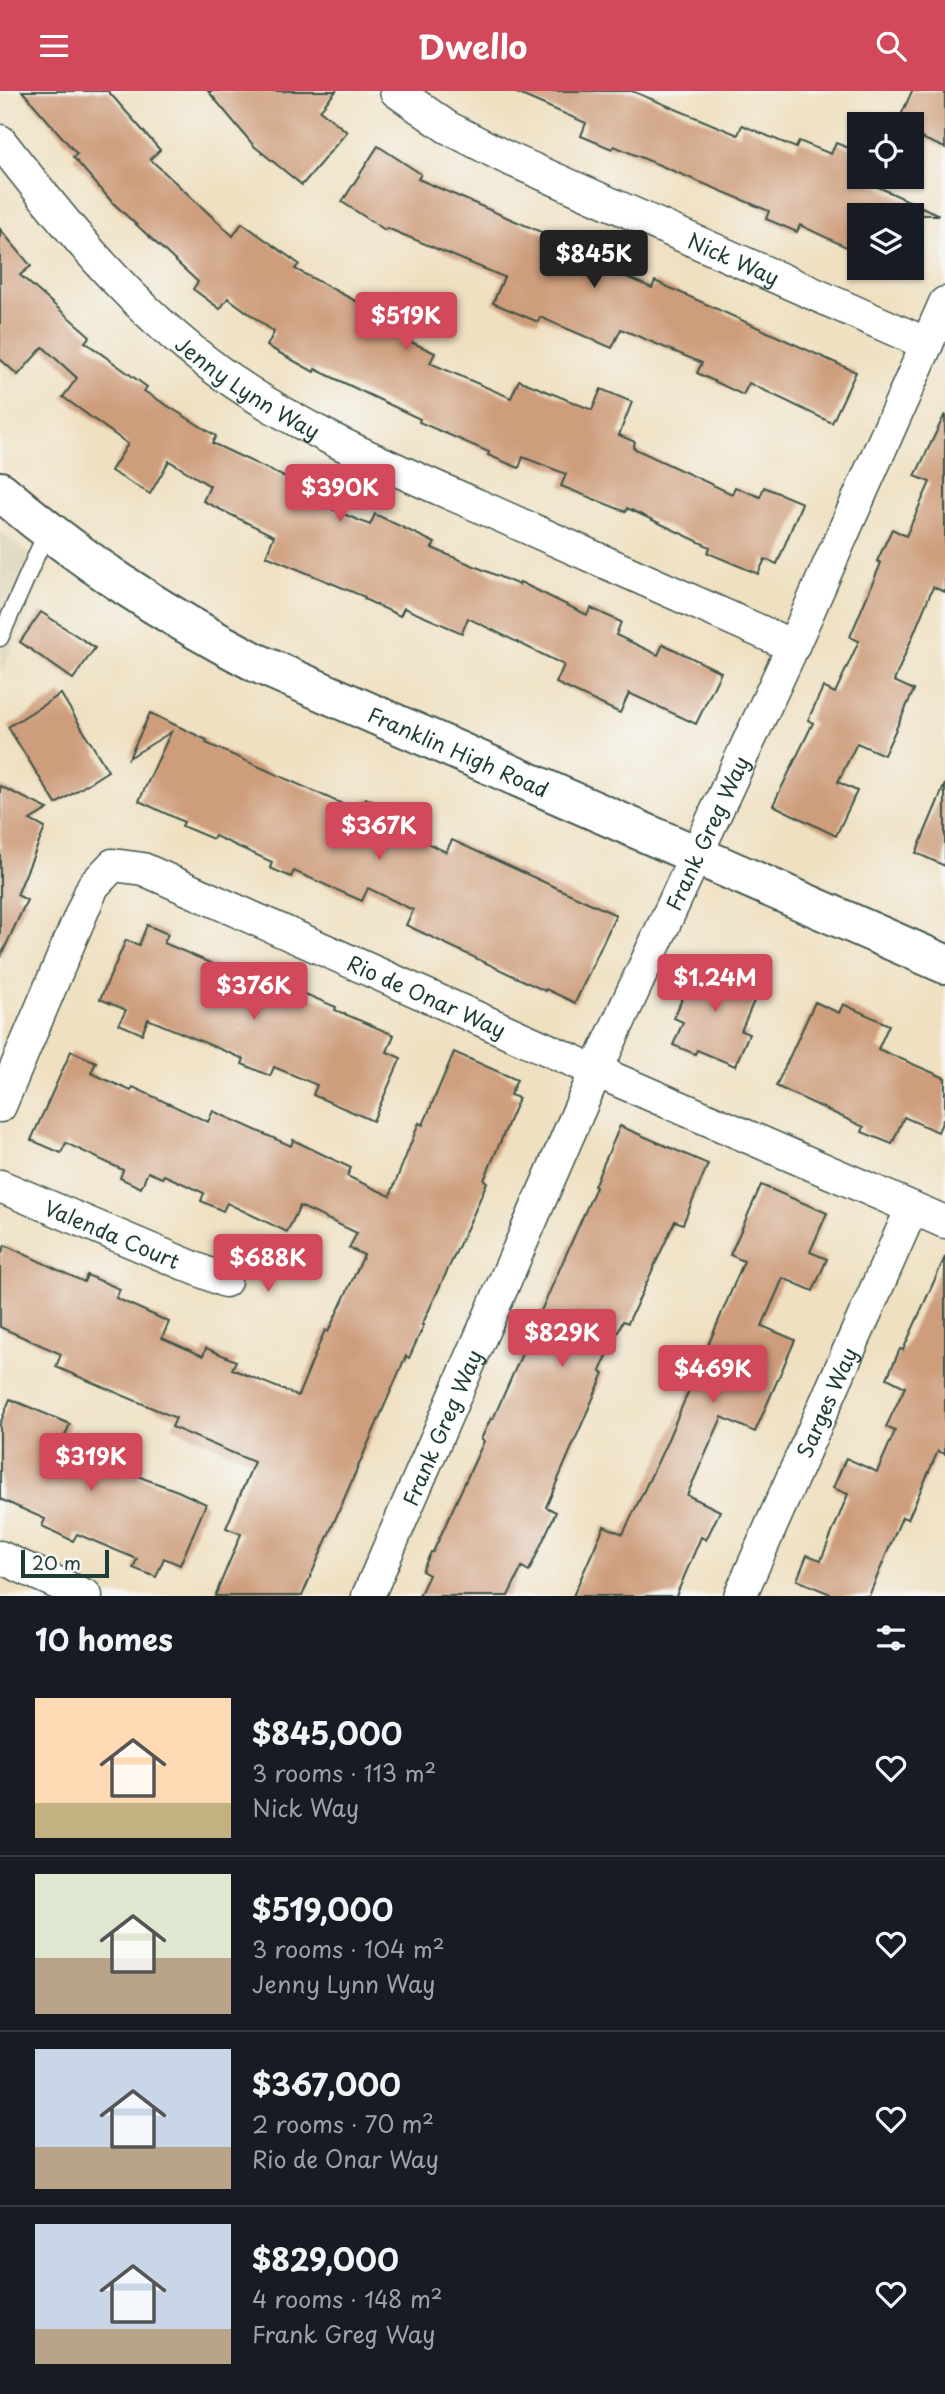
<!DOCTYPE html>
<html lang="en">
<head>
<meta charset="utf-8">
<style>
  :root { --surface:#171b24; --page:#242831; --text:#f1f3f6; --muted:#9ea1a6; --line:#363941; --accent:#d1495b }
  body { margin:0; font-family:"Playpen Sans",sans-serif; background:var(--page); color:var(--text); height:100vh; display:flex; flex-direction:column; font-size:26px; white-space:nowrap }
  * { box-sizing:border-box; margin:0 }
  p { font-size:23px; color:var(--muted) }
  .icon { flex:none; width:38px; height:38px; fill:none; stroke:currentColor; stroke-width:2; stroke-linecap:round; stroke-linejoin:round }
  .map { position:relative; height:1505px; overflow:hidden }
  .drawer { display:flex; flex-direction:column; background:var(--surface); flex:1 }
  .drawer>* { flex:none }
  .fabs { position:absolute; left:847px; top:21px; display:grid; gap:14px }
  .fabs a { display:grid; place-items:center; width:77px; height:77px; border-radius:0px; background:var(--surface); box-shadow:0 2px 5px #0004; font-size:35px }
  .scale { position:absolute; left:21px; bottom:18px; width:88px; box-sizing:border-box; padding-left:7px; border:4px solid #1f3d34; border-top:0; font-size:19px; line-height:24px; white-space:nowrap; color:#1f3d34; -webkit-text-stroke:5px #f6f6f2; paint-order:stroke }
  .price { position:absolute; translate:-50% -60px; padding:0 16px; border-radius:7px; background:var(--accent); color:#fff; font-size:23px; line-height:46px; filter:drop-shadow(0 2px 4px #0008) }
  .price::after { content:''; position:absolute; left:50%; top:42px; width:21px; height:16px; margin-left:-10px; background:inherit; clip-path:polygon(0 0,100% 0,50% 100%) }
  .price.selected { background:#222; color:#fff }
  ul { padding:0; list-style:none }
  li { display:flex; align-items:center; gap:21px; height:175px; padding:0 35px }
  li+li { border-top:2px solid var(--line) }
  li span { display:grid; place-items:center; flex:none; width:196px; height:140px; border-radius:0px; color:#555 }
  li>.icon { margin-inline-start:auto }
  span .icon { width:84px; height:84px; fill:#fffc; stroke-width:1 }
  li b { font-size:30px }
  h2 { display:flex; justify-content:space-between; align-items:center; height:84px; padding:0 35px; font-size:30px }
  header { display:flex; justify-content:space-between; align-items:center; height:91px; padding:0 35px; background:var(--accent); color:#fff; font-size:32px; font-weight:700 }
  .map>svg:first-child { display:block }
</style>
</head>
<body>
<header><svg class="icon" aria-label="menu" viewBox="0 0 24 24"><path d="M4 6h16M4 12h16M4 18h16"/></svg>Dwello<svg class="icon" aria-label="search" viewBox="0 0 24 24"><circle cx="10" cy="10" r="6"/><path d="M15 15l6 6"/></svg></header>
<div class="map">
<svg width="945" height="1505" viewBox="0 0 945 1505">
  <rect width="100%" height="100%" fill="#f6f6f2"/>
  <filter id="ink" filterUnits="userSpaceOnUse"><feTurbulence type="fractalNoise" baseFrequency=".0143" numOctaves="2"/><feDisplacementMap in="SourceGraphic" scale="14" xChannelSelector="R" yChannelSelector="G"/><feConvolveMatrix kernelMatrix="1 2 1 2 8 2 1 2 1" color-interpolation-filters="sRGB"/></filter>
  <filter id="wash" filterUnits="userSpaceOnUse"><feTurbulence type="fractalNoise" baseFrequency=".00686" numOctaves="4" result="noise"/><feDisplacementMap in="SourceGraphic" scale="28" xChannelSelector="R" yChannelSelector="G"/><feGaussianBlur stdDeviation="1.57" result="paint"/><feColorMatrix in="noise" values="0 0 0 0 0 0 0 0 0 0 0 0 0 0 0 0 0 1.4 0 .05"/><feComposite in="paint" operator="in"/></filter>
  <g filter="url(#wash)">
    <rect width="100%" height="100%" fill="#efe0c1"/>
    <!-- built -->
    <polygon fill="#dbd1b2" points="0,440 47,478 0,585"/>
    <g id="blocks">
      <!-- building -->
      <g fill="#ce9d7c">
        <polygon points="22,0 108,0 160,59 150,68 233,145 242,132 299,173 295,178 365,215 359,227 435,262 430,272 511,307 519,289 592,319 601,298 632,311 619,344 635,351 633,357 732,403 735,396 760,406 764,396 802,412 777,473 765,468 758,483 708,462 710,456 627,417 626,421 561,395 566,383 523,366 519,377 488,364 489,361 419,331 420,328 315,278 314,281 267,255 274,241 228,207 220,218 193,198 198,191 112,111 73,66 77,63"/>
        <polygon points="208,0 336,0 320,19 347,41 302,94 254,55"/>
        <polygon points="512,0 632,0 738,44 742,34 796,57 799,50 831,63 836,52 859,61 859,87 939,124 859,124 859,162 800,134 797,141 766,128 769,120 614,55 612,58 581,45 586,32"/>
        <polygon points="912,0 945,0 945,57 912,43 912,33 897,33"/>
        <polygon points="378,55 421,83 418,88 578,157 581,151 613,165 607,178 652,197 655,190 856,281 832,332 749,292 743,304 697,282 702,272 621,238 612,257 540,226 538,231 493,212 504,186 387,137 385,139 342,111"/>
        <polygon points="0,138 31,175 20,184 90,245 85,251 147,296 144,300 216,345 212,352 297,392 299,387 330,400 324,415 370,434 375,423 435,452 432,457 519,494 520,491 587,524 591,517 621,531 616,544 658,564 663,553 721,581 696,633 629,602 620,622 556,592 564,574 468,527 462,542 404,517 400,525 364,508 365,506 266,465 274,445 203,410 210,395 169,370 150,403 111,380 128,353 63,306 77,287 43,256 18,284 0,268"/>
        <polygon points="945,323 945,501 933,496 894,590 914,599 884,664 857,652 838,691 857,700 836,745 773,714 813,632 808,629 823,596 835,602 859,550 850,546 881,472 877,470 892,438 906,445 930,391 915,385"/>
        <polygon points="41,521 95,557 73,588 20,551"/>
        <polygon points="61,603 108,680 56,713 8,636"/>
        <polygon points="150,622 207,649 206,652 360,721 366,707 386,716 380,730 446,761 452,749 616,824 575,912 546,898 545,900 406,834 413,819 368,797 362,810 294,780 291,786 270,777 272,771 215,745 213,748 182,735 184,731 139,710 171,641 129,667"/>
        <polygon points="945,693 945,775 916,762"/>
        <polygon points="0,695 48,718 30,729 45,737 17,804 27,809 0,867"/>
        <polygon points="147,834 168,843 164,852 227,879 229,873 277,891 336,916 335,919 394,944 387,961 401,967 373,1030 313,1004 317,994 274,976 270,985 242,973 244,968 148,928 142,943 119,933 126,919 100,908 126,849 139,854"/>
        <polygon points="698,870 760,896 741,940 749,943 735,975 697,959 695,963 673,954 683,931 674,927"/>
        <polygon points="815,911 839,922 843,913 889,934 878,958 945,987 945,1025 938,1041 904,1026 892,1053 862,1041 864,1036 776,995"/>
        <polygon points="71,960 96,971 91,982 131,1000 133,996 208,1031 213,1020 291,1055 293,1049 351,1077 347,1085 390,1105 419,1032 423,1034 454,961 517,989 510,1004 519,1007 484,1089 487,1091 474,1122 422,1234 424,1234 409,1267 406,1265 302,1505 215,1505 241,1443 226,1437 254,1371 172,1336 176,1327 56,1276 61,1263 0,1236 0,1166 5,1154 84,1191 87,1184 120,1198 116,1207 169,1231 162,1247 203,1265 206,1257 236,1270 232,1278 298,1305 325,1239 328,1241 364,1164 349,1157 357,1142 300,1115 287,1141 227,1112 223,1120 201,1110 204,1102 164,1084 162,1087 148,1081 141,1097 120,1087 123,1079 66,1052 61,1062 31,1049"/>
        <polygon points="620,1035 708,1073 683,1133 675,1130 628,1232 623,1230 600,1280 604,1282 546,1416 556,1421 529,1480 522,1476 508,1505 419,1505 429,1484 422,1480 431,1461 433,1461 484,1350 481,1348 491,1327 493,1328 596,1096 594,1095"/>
        <polygon points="761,1094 827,1122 810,1161 827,1168 813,1200 783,1187 762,1235 795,1249 755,1341 722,1326 687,1404 720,1420 706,1449 701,1446 676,1505 573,1505 604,1435 623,1443 663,1360 744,1170 730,1164"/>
        <polygon points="945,1166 945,1363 938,1360 908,1428 902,1426 869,1505 835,1505 797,1489 807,1464 821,1469 848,1403 833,1397 846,1367 877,1381 895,1340 886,1336 905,1296 887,1287 900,1258 903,1259"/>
        <polygon points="10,1308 70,1333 63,1349 145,1388 178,1400 206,1413 180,1474 164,1467 156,1486 133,1477 137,1468 77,1443 73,1450 42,1435 45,1428 0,1408 0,1333"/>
      </g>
    </g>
  </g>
  <g filter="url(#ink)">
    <use href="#blocks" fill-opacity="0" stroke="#3e5549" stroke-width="2"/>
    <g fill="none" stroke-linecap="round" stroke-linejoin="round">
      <!-- service casing -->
      <g stroke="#3e5549" stroke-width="19">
        <polyline id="service" points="0,547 47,440"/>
      </g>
      <!-- minor casing -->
      <g stroke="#3e5549" stroke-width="35">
        <g id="minor">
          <path id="s1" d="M396,0L447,36L505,66L927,253"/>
          <path id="s2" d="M0,50C68,137 130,216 221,282C300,339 390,376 479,415C584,462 688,508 793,555"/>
          <path id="s3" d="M0,1015L93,795L113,774L143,778L596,980L945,1131"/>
          <path id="s4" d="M0,1095L225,1190"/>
          <polyline points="0,1466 86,1505"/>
          <path id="s5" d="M368,1505L596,980L793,555L945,212"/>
          <path id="s6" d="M740,1505L912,1117"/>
        </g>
      </g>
      <!-- tertiary casing -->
      <g stroke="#3e5549" stroke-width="42">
        <g id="tertiary">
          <path id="s7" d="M0,400C82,470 161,522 257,572L945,873"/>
        </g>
      </g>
      <!-- service -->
      <use href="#service" stroke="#fff" stroke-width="16"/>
      <!-- minor -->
      <use href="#minor" stroke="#fff" stroke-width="32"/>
      <!-- tertiary -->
      <use href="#tertiary" stroke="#fff" stroke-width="38"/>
    </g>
  </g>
  <g text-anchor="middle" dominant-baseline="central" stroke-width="7" stroke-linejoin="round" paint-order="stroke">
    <!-- street labels -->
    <g font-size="21" fill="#1f3d34" stroke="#f6f6f2">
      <text stroke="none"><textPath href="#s1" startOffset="378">Nick Way</textPath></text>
      <text stroke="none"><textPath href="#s2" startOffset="352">Jenny Lynn Way</textPath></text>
      <text stroke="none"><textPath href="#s7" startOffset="530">Franklin High Road</textPath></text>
      <text stroke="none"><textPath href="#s5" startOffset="835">Frank Greg Way</textPath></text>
      <text stroke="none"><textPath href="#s3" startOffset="609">Rio de Onar Way</textPath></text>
      <text stroke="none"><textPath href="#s4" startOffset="122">Valenda Court</textPath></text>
      <text stroke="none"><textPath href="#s6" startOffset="212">Sarges Way</textPath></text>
      <text stroke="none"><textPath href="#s5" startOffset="184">Frank Greg Way</textPath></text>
    </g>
  </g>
</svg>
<div class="fabs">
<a><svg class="icon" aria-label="locate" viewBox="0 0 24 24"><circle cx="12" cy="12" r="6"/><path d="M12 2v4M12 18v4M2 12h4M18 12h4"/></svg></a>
<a><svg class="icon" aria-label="layers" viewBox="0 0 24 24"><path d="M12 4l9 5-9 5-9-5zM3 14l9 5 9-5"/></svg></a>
</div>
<div class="scale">20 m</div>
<b class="price selected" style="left:594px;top:199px">$845K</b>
<b class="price" style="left:406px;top:261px">$519K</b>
<b class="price" style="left:340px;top:433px">$390K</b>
<b class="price" style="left:379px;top:771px">$367K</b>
<b class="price" style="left:715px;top:923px">$1.24M</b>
<b class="price" style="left:254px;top:931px">$376K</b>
<b class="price" style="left:268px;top:1203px">$688K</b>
<b class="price" style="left:562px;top:1278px">$829K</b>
<b class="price" style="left:713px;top:1314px">$469K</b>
<b class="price" style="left:91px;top:1402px">$319K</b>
</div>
<section class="drawer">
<h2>10 homes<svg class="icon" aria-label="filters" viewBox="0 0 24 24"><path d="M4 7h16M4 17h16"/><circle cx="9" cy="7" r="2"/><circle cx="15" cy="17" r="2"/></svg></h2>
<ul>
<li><span style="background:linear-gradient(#ffd9b3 75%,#c2b280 0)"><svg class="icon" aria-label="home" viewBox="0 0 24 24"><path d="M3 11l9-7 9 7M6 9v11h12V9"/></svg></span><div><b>$845,000</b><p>3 rooms · 113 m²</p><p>Nick Way</p></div><svg class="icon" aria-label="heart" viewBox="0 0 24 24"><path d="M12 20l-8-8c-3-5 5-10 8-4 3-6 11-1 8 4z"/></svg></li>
<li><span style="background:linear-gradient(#dfe7d0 60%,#b9a48a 0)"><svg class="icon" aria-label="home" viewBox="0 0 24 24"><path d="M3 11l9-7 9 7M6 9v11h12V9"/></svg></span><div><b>$519,000</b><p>3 rooms · 104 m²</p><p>Jenny Lynn Way</p></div><svg class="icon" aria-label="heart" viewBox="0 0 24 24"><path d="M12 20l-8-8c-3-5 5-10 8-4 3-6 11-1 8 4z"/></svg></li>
<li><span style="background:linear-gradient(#c9d6e8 70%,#b9a48a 0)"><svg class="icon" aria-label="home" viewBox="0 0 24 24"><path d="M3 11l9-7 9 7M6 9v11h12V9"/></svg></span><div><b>$367,000</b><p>2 rooms · 70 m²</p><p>Rio de Onar Way</p></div><svg class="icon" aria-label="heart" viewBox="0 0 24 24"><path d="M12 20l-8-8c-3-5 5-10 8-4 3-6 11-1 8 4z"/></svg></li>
<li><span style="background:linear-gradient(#c9d6e8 75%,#b9a48a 0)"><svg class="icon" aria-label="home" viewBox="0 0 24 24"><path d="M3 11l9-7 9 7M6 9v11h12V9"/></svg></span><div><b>$829,000</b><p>4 rooms · 148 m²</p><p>Frank Greg Way</p></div><svg class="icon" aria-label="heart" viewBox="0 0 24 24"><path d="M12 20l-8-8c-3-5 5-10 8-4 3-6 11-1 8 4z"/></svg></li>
</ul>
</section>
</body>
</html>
